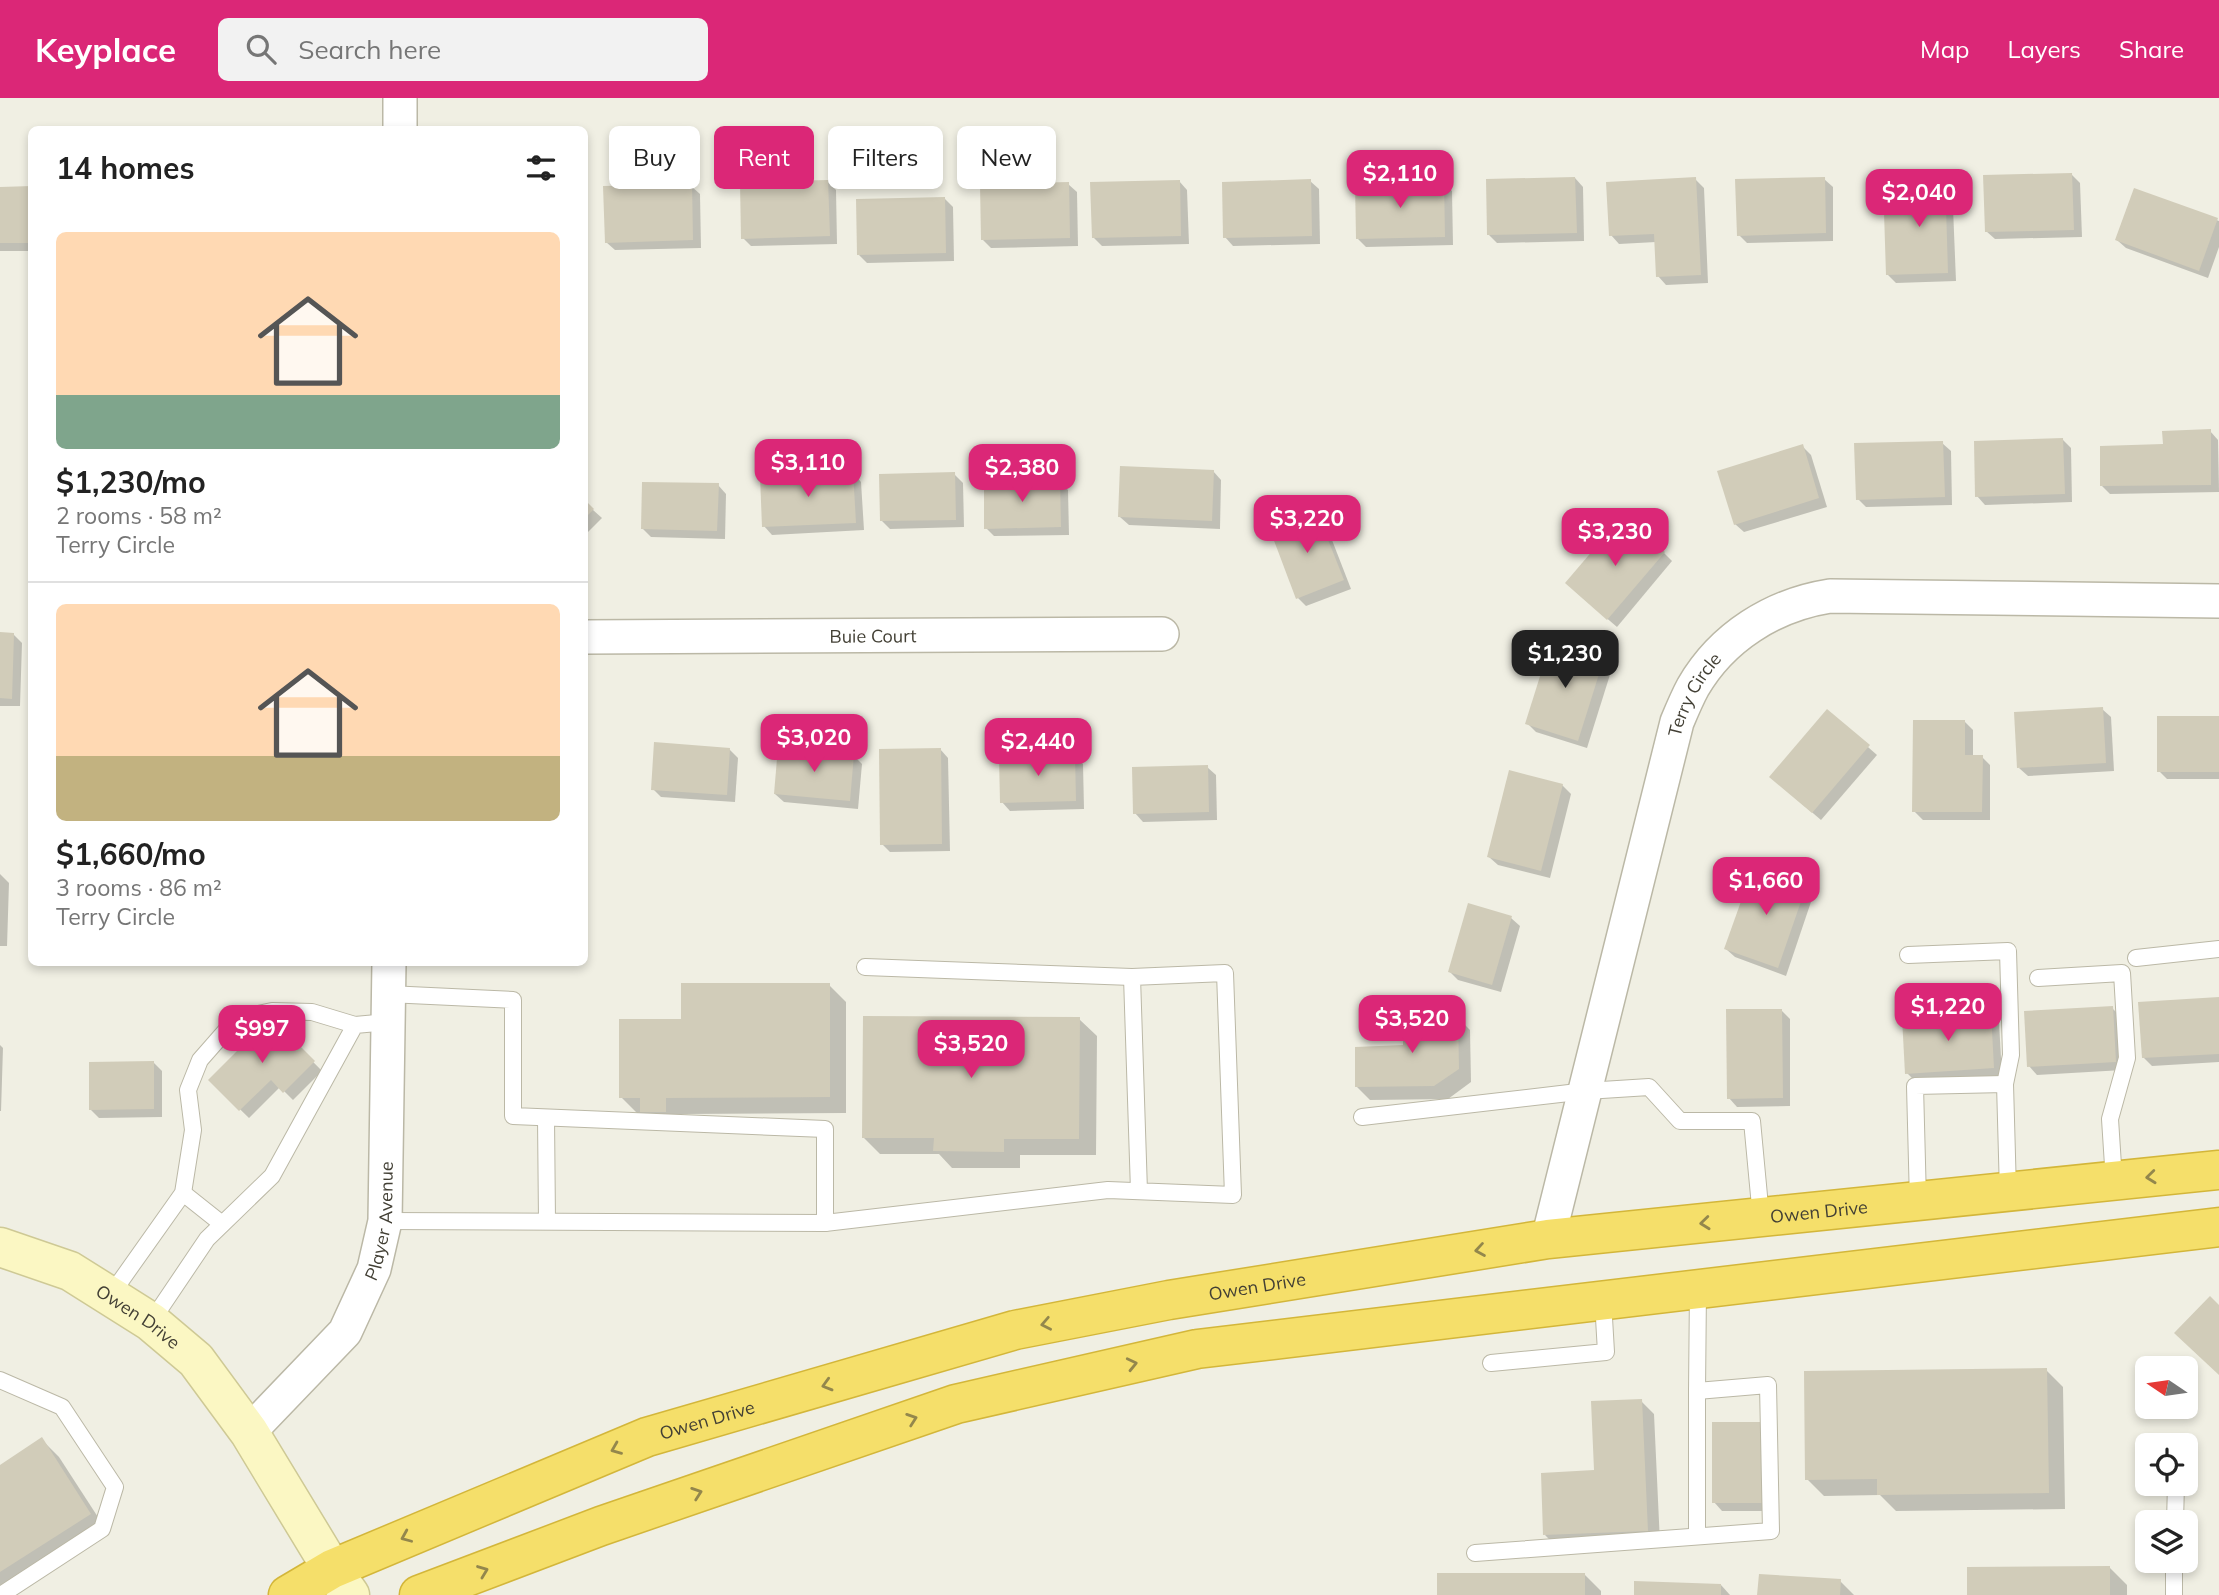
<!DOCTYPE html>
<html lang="en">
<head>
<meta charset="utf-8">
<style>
  :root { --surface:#fff; --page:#f2f2f2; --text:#222; --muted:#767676; --line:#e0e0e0; --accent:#db2777 }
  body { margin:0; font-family:Mulish,sans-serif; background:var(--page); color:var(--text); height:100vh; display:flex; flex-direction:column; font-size:26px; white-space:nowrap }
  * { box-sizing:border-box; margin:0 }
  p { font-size:23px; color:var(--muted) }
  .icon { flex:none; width:38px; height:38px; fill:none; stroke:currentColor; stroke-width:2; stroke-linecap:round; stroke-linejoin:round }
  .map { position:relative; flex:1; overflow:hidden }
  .drawer { position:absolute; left:28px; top:28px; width:560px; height:840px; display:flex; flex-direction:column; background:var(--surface); border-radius:10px; box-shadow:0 4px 10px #0003 }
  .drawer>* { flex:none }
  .guide { position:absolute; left:609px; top:28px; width:665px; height:63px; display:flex; gap:14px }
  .needle { width:46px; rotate:283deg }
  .controls { position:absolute; left:2135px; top:1258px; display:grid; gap:14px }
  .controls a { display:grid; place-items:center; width:63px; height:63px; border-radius:10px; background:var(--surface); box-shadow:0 4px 10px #0003; font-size:35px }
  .price { position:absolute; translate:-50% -60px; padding:0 16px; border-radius:14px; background:var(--accent); color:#fff; font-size:23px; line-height:46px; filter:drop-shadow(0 2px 4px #0008) }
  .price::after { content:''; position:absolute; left:50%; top:42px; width:21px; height:16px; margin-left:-10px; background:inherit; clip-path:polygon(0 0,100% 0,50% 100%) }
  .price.on { background:#222; color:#fff }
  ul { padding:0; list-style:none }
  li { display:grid; align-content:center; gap:14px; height:371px; padding:0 28px }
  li+li { border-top:2px solid var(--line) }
  li span { display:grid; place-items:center; height:217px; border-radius:10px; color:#555 }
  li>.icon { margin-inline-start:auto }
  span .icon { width:126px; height:126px; fill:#fffc; stroke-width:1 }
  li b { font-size:30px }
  h2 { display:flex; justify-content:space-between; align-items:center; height:84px; padding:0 28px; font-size:30px }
  .chip { padding:0 24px; border-radius:10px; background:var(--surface); box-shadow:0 4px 10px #0003; font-size:24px; line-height:63px }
  .chip.on { background:var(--accent); color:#fff }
  header { display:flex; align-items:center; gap:42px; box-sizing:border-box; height:98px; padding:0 35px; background:var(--accent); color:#fff }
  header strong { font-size:33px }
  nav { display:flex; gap:38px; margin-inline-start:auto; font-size:24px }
  .search { width:490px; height:63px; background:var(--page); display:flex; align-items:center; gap:18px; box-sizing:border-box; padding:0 24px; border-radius:10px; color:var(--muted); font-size:26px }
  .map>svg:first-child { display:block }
</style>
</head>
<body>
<header>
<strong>Keyplace</strong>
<div class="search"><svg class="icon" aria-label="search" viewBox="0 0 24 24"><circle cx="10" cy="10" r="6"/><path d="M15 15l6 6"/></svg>Search here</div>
<nav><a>Map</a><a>Layers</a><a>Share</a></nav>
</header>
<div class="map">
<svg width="2219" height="1497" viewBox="0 0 2219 1497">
  <rect width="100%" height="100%" fill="#f0efe3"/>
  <!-- shadow -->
  <g fill="#0003">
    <polygon points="1944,77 1952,85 1956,183 1896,185 1887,176 1906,115"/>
    <polygon points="2072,77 2080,85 2082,139 1995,141 1986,133"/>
    <polygon points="1575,80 1583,89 1584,143 1497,145 1489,137"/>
    <polygon points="1695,81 1704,90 1708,185 1666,187 1658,178 1656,144 1619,146 1611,137"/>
    <polygon points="1824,81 1833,89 1833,143 1747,145 1739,137"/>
    <polygon points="1179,83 1187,92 1189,146 1102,148 1093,139"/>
    <polygon points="1310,83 1319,91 1320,146 1233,148 1225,139"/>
    <polygon points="828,84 836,92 837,146 751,148 743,140"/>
    <polygon points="1443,85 1452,93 1453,147 1366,149 1358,141"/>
    <polygon points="1068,86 1077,94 1078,148 991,150 983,142"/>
    <polygon points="691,88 700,96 701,150 615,152 606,144"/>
    <polygon points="32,90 32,153 0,153 0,91"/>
    <polygon points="2135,92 2219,123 2219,149 2208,180 2126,150 2117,142"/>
    <polygon points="944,100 953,109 954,163 867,165 859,157"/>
    <polygon points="2210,333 2218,342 2219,394 2110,396 2102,388 2165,348"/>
    <polygon points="2063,342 2071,350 2072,404 1985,407 1977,398"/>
    <polygon points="1942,345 1951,353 1952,407 1866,409 1858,401"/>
    <polygon points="1802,348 1811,357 1827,409 1744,434 1735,426"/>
    <polygon points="1213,373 1221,382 1220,431 1129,427 1120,419"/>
    <polygon points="853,375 861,384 864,432 772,437 764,428"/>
    <polygon points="954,376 963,385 964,429 890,431 882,423"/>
    <polygon points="1059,383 1068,392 1069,437 994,438 986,430"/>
    <polygon points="718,387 726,396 725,441 651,439 642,430"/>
    <polygon points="584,404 602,420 584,438"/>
    <polygon points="1317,416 1325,424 1351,491 1306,508 1298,500"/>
    <polygon points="1664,455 1672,463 1617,529 1576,494"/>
    <polygon points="0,536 13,536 22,545 20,608 0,608"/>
    <polygon points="1553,543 1604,559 1613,567 1587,650 1536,634 1527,625"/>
    <polygon points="2102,611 2111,619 2114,673 2028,678 2019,670"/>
    <polygon points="1827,613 1877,657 1821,722 1780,687"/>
    <polygon points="2219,619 2219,681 2167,681 2159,673"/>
    <polygon points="1965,624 1973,632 1973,659 1982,659 1990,667 1990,722 1923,722 1914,713"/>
    <polygon points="729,651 738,660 735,704 661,699 653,691"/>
    <polygon points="940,651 948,660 950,753 890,754 882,746"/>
    <polygon points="853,657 862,666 858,711 784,704 775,696"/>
    <polygon points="1075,658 1083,666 1084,711 1010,713 1002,704"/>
    <polygon points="1207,669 1216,677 1217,722 1143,724 1135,715"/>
    <polygon points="1562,687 1571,696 1550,780 1498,767 1489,759"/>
    <polygon points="0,776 9,785 7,848 0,848"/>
    <polygon points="1806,787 1814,795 1786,878 1735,859 1726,851"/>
    <polygon points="1511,820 1520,828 1501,894 1458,882 1450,874"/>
    <polygon points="505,864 550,864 550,867"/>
    <polygon points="829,887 846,904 846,1015 682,1016 683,1030 638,1016 621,999 683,922"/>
    <polygon points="2219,901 2219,964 2152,968 2143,959"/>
    <polygon points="2112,910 2120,918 2123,972 2037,977 2029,968"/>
    <polygon points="1781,912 1790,921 1790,1008 1737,1009 1729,1000"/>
    <polygon points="1991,916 1999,924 2002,978 1915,983 1907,975"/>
    <polygon points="1457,919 1470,932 1471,984 1448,1001 1370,1002 1357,989 1405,949"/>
    <polygon points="271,921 322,973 293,1002 280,989 249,1020 210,982"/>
    <polygon points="1079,921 1097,938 1096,1057 1020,1057 1020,1070 952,1070 939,1056 880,1056 863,1039"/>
    <polygon points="0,947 3,950 1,1013 0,1013"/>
    <polygon points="153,964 162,973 162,1019 99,1020 91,1012"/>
    <polygon points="2046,1272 2063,1289 2065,1411 1896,1413 1880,1397 1824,1398 1807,1381"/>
    <polygon points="1641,1303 1654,1316 1660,1445 1558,1450 1545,1437 1596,1374"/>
    <polygon points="1762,1326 1770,1413 1722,1413 1714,1404"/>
    <polygon points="42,1342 59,1359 107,1433 0,1497 0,1369"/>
    <polygon points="2109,1469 2127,1487 2127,1497 1969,1497"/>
    <polygon points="1584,1476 1601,1493 1601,1497 1439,1497"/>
    <polygon points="1840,1483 1854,1497 1759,1497"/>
    <polygon points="1721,1487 1730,1497 1636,1497"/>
  </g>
  <!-- building -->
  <g fill="#d1ccb9">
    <polygon points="1945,75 1948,175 1886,177 1884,114 1905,113 1904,77"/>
    <polygon points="2072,75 2074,132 1985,134 1983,77"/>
    <polygon points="1575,79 1577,135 1487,137 1486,81"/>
    <polygon points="1696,79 1701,177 1656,179 1654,136 1609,138 1606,84"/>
    <polygon points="1825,79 1826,135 1737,138 1735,81"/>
    <polygon points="1311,81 1312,138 1223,140 1222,84"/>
    <polygon points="828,82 830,138 741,141 740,84"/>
    <polygon points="1180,82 1181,138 1092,140 1090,84"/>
    <polygon points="1444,83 1445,139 1356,141 1355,85"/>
    <polygon points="1069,84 1070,140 981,142 980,86"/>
    <polygon points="692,86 693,142 605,145 603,88"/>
    <polygon points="32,88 32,145 0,145 0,89"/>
    <polygon points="2134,90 2218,120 2199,173 2115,142"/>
    <polygon points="945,99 946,155 857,157 856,101"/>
    <polygon points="2211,331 2211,387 2100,388 2100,348 2163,346 2162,333"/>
    <polygon points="2063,340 2065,396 1975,399 1974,343"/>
    <polygon points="1943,343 1945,399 1856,402 1854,345"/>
    <polygon points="1803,346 1819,400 1734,427 1717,373"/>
    <polygon points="1120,368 1214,372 1212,423 1118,419"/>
    <polygon points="853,373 856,425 762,429 760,378"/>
    <polygon points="955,374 956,422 880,423 879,376"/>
    <polygon points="1060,382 1061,429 984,431 984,383"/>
    <polygon points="642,384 719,385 717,433 641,431"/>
    <polygon points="584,401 594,411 584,421"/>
    <polygon points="1317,414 1344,482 1296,501 1270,432"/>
    <polygon points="1623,417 1665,454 1607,522 1565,485"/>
    <polygon points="0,534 14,535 12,601 0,600"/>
    <polygon points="1552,540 1605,557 1578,643 1525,626"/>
    <polygon points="2103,609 2106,665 2017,670 2014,614"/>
    <polygon points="1827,611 1870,647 1812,715 1769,679"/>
    <rect x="2157" y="618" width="62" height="56"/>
    <polygon points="1913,622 1965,622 1965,657 1983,657 1982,714 1912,714"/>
    <polygon points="654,644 730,650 727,697 651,692"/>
    <polygon points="778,649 854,656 850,703 774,696"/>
    <polygon points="941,650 942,746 880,747 879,651"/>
    <polygon points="1075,656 1076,703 1000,705 999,658"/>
    <polygon points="1208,667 1209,714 1133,716 1132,669"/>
    <polygon points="1509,672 1563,686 1541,773 1487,759"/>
    <polygon points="1754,767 1807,786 1778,870 1724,851"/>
    <polygon points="1468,805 1512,818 1492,887 1448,874"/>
    <polygon points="681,885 830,885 830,999 666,1000 666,1014 640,1014 640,1000 619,1000 619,921 681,921"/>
    <polygon points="2219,899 2219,956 2142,960 2138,904"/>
    <polygon points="2113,908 2116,964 2027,969 2024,913"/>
    <polygon points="1726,911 1782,911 1783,1000 1727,1001"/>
    <polygon points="1991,914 1994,970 1905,976 1902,919"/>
    <polygon points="1458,917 1459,971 1434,988 1355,989 1355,949 1403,947 1403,918"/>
    <polygon points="863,918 1080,919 1079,1041 1004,1041 1004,1054 933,1053 934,1040 862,1040"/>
    <polygon points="271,919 315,963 283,995 271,982 239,1013 208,982"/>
    <polygon points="154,963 154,1011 89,1012 89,964"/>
    <polygon points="2210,1198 2219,1207 2219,1277 2174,1235"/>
    <polygon points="2047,1270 2049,1395 1877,1397 1877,1381 1805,1382 1804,1273"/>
    <polygon points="1642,1301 1648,1433 1543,1437 1541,1375 1594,1372 1591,1303"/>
    <rect x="1712" y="1324" width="50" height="81"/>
    <polygon points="42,1339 91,1416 0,1474 0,1367"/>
    <polygon points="2110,1468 2110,1497 1967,1497 1967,1469"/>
    <rect x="1437" y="1475" width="148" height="22"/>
    <polygon points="1759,1476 1841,1481 1840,1497 1757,1497"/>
    <polygon points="1634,1483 1721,1486 1721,1497 1634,1497"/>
  </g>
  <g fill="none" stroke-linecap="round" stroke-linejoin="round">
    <!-- lane casing -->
    <g stroke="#bbb8a6" stroke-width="18">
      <g id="lane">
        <polyline points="1908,857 2008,853 2011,957 2005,986"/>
        <polyline points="2136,860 2219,851"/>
        <polyline points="865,869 1132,879"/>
        <polyline points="2038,880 2122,875 2127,960 2110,1021 2114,1083"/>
        <polyline points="388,896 513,902 513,1018 825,1031 825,1125"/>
        <polyline points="1362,1019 1586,993 1649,989 1680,1023 1752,1023 1761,1119"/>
        <polyline points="546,1020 547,1123"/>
        <polyline points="183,1095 222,1126"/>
        <polyline points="1918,1103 1915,988 2005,986 2008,1094"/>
        <polyline points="385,1123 825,1125 1108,1092 1233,1097 1225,875 1132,879 1139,1093"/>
        <polyline points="110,1198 183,1095 193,1032 188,992 200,962 236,921 272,913 312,914 355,927"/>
        <polyline points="151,1224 207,1141 272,1078 355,927 388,924"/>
        <polyline points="1491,1265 1606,1254 1603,1203"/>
        <polyline points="0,1282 62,1309 115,1389 102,1431 1,1497"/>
        <polyline points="2175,1424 2176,1386"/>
        <polyline points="1697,1438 1697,1293"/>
        <polyline points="1475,1455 1771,1433 1768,1287 1697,1293 1698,1191"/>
        <polyline points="2174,1497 2174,1463"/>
      </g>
    </g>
    <!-- street casing -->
    <g stroke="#bbb8a6" stroke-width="36">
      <g id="street">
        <polyline points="400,32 400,0"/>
        <path id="s1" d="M584,539L1162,536"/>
        <path id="s2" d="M1548,1141L1677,624C1682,612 1687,600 1693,589C1722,539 1773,507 1830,498L2219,503"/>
        <path id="s3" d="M249,1334L345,1234L374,1171L385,1123L389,864"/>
      </g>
    </g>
    <!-- secondary casing -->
    <g stroke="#cec995" stroke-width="41">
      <g id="secondary">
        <path id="s4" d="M0,1149L70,1173L151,1224L196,1262L249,1334L332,1471L350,1497"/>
      </g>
    </g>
    <!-- highway casing -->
    <g stroke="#d3b63a" stroke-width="41">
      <g id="highway">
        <path id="s5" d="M288,1497L332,1471L647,1339L1015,1232L1169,1202L1548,1141L2219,1072"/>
        <polyline points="419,1497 601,1428 956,1306 1197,1251 2219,1129"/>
      </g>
    </g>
    <!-- lane -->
    <use href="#lane" stroke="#fff" stroke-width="16"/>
    <!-- street -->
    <use href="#street" stroke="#fff" stroke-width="33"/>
    <!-- secondary -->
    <use href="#secondary" stroke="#fbf7c3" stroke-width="38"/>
    <!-- highway -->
    <use href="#highway" stroke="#f5df6a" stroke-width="38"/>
  </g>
  <!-- one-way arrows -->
  <defs><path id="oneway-chevron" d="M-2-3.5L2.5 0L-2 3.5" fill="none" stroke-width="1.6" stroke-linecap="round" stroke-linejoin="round" transform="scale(1.75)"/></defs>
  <g stroke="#93874c">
    <use href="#oneway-chevron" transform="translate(2151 1079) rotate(174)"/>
    <use href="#oneway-chevron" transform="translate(1705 1125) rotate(174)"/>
    <use href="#oneway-chevron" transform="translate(1480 1152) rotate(171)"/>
    <use href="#oneway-chevron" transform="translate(1046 1226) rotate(169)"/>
    <use href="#oneway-chevron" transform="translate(1132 1266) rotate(-13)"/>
    <use href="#oneway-chevron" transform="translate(827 1287) rotate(164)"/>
    <use href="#oneway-chevron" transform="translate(912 1321) rotate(-19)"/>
    <use href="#oneway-chevron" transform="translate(616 1351) rotate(158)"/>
    <use href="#oneway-chevron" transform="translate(697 1395) rotate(-19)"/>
    <use href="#oneway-chevron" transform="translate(406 1439) rotate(157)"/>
    <use href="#oneway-chevron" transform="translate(483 1473) rotate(-21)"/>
  </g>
  <g text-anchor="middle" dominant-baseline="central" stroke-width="5" stroke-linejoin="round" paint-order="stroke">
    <!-- street labels -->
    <g font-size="18" fill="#423f34" stroke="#fff">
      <text stroke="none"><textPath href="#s1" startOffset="289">Buie Court</textPath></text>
      <text stroke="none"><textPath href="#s2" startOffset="565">Terry Circle</textPath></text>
      <text stroke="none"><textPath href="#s5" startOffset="1589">Owen Drive</textPath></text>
      <text stroke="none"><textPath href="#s3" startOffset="257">Player Avenue</textPath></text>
      <text stroke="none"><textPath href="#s5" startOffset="1022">Owen Drive</textPath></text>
      <text stroke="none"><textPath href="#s4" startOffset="156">Owen Drive</textPath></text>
      <text stroke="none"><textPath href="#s5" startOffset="455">Owen Drive</textPath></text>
    </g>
  </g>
</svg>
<div class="controls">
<a><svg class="needle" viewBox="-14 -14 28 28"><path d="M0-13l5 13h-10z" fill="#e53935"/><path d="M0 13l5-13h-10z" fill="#767676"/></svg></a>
<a><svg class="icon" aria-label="locate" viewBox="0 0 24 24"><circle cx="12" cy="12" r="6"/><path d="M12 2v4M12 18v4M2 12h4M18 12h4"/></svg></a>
<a><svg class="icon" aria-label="layers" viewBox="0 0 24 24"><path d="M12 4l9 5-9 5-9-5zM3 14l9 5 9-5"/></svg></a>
</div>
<b class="price" style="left:1400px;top:112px">$2,110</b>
<b class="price" style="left:1919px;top:131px">$2,040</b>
<b class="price" style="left:808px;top:401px">$3,110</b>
<b class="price" style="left:1022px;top:406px">$2,380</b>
<b class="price" style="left:1307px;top:457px">$3,220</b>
<b class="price" style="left:1615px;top:470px">$3,230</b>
<b class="price on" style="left:1565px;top:592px">$1,230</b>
<b class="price" style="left:814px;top:676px">$3,020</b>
<b class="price" style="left:1038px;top:680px">$2,440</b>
<b class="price" style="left:1766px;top:819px">$1,660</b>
<b class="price" style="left:1948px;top:945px">$1,220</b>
<b class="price" style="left:1412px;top:957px">$3,520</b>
<b class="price" style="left:262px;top:967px">$997</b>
<b class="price" style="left:971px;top:982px">$3,520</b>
<div class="guide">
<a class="chip">Buy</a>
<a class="chip on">Rent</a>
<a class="chip">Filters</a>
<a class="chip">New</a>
</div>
<section class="drawer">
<h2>14 homes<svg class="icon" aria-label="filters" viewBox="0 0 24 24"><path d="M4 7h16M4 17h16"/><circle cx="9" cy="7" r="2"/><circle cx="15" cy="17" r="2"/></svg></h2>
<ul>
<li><span style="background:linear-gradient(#ffd9b3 75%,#7fa58c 0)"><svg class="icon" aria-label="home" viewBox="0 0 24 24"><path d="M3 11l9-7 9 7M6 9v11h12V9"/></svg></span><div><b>$1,230/mo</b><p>2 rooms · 58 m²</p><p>Terry Circle</p></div></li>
<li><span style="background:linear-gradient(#ffd9b3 70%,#c2b280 0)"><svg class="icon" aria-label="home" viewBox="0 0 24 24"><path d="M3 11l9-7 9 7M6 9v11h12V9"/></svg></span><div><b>$1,660/mo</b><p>3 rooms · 86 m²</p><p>Terry Circle</p></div></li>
</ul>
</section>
</div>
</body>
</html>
